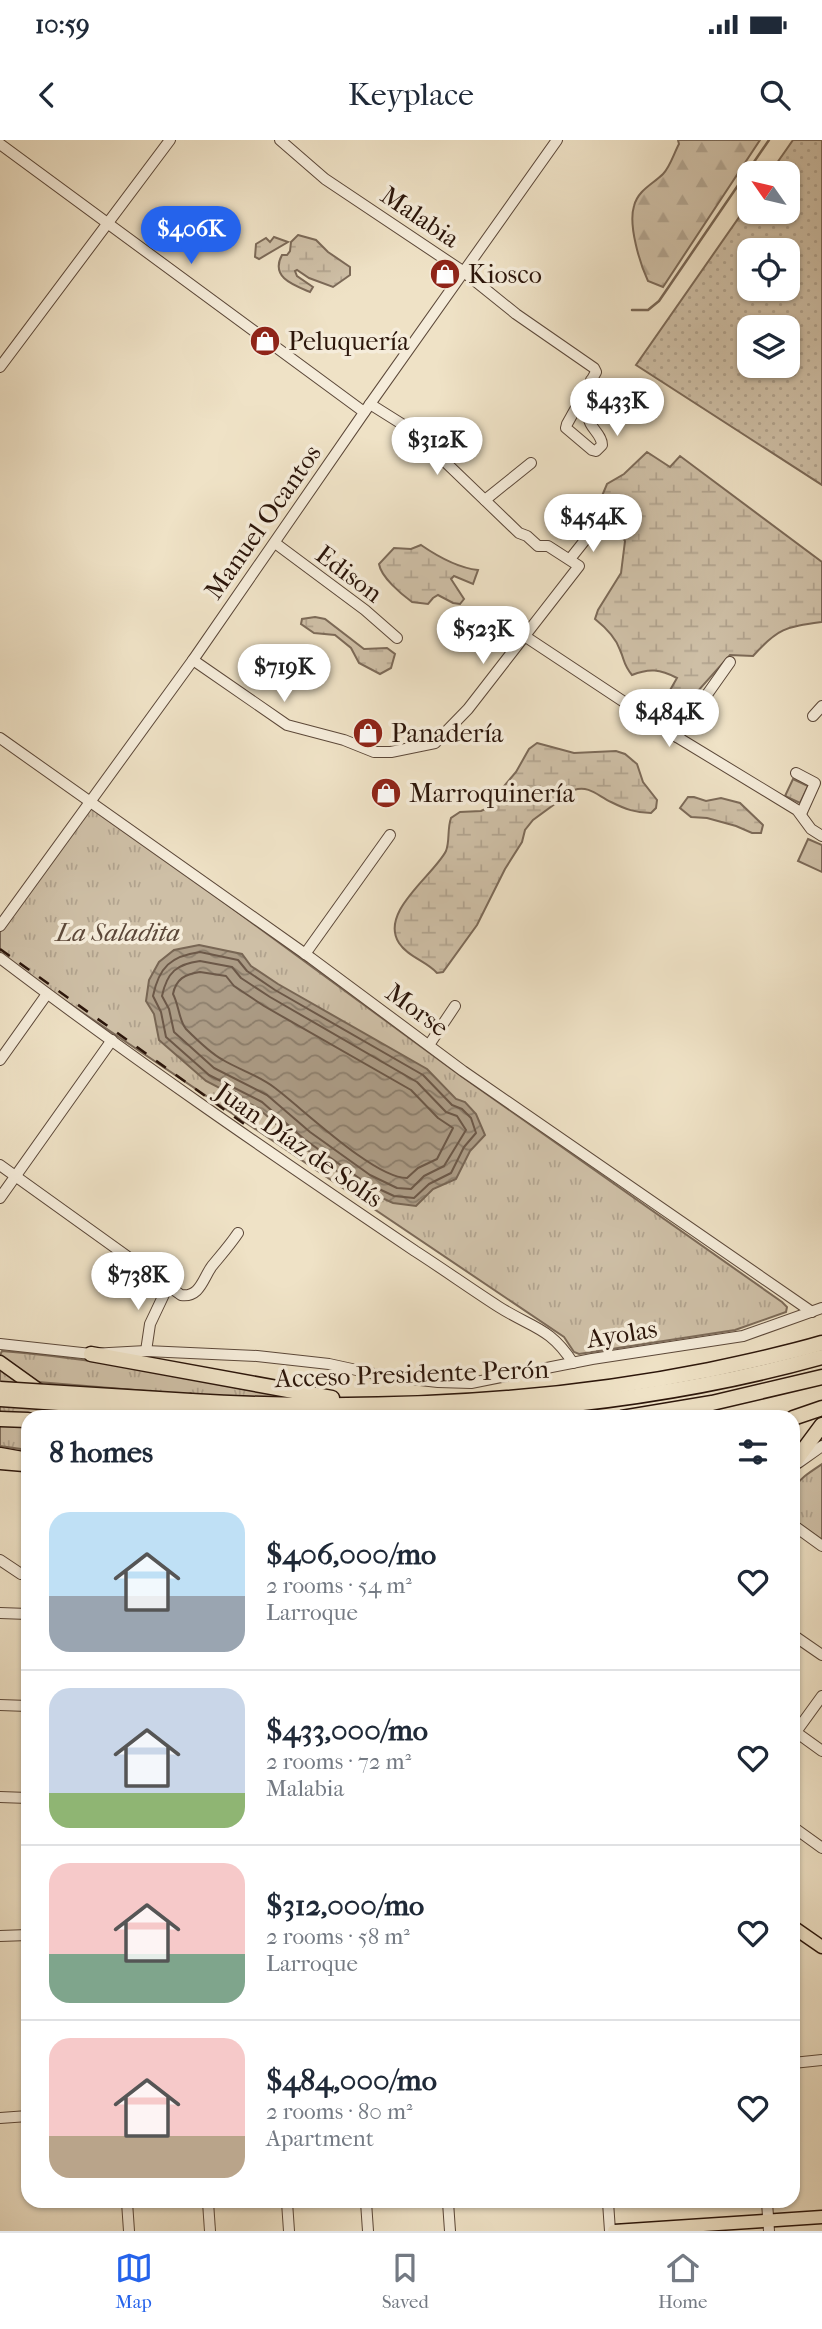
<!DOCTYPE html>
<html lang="en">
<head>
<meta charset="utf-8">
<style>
  :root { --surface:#fff; --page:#f6f6f7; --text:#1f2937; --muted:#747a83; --line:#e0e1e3; --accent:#2563eb }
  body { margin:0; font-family:"IM FELL French Canon",serif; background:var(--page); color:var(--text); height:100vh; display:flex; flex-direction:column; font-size:26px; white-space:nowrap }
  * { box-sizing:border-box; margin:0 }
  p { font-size:23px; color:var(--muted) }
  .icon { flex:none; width:38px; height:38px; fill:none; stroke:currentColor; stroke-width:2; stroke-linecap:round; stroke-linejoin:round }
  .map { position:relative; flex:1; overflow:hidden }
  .details { position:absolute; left:21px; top:1270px; width:779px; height:798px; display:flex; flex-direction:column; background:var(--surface); border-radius:21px; box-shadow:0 2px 5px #0004 }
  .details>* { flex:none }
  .needle { width:46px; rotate:304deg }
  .buttons { position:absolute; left:737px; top:21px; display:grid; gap:14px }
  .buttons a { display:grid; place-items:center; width:63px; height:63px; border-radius:14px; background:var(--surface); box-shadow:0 2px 5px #0004; font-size:35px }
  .price { position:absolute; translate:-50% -60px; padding:0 16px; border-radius:24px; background:#fff; color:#222; font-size:23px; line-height:46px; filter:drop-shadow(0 2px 4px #0008) }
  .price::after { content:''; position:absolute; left:50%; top:42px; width:21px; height:16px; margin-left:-10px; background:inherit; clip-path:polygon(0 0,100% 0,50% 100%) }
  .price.current { background:var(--accent); color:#fff }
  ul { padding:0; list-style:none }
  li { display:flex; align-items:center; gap:21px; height:175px; padding:0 28px }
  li+li { border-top:2px solid var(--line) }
  li span { display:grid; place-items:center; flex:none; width:196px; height:140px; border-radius:21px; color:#555 }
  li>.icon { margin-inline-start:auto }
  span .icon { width:84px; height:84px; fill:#fffc; stroke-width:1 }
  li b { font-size:30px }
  h2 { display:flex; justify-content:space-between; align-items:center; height:84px; padding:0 28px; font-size:30px }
  .status { display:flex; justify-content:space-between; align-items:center; height:49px; padding:0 35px; background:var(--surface); direction:ltr }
  .status svg { height:19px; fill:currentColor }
  header { display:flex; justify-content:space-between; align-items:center; height:91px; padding:0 28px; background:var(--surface); font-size:32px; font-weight:600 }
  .menu { display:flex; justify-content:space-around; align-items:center; height:98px; border-top:2px solid var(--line); background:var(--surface); font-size:19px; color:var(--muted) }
  .menu a { display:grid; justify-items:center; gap:4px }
  .menu .current { color:var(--accent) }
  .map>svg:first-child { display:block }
</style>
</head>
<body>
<div class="status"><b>10:59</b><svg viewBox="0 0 49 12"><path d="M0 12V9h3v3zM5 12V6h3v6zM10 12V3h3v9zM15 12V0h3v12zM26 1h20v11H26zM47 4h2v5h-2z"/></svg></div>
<header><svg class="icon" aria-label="back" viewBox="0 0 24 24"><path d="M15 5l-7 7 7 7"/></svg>Keyplace<svg class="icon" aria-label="search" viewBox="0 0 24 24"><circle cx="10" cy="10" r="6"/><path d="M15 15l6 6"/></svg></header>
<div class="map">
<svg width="822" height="2091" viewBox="0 0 822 2091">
  <defs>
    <pattern id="grass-dots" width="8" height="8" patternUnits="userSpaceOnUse" patternTransform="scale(1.75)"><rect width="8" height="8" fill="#cebfa6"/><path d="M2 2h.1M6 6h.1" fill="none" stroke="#b1a38e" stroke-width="1.8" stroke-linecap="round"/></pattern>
    <pattern id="forest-firs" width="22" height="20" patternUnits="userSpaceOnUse" patternTransform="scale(1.75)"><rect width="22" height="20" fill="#cebfa6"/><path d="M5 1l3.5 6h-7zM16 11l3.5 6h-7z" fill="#b1a38e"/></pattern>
    <pattern id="wetland-marsh" width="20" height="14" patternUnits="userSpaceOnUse" patternTransform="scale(1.75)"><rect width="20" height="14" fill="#cebfa6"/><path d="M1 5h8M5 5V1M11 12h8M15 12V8" fill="none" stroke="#b1a38e"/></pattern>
    <pattern id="park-tufts" width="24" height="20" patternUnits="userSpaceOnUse" patternTransform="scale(1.75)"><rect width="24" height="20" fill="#cebfa6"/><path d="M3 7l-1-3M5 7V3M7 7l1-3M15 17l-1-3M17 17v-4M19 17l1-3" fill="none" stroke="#b1a38e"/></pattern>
    <pattern id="water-waves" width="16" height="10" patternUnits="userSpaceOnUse" patternTransform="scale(1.75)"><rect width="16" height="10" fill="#ac9c86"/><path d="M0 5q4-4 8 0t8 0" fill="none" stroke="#8c7e6c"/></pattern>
  </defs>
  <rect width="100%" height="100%" fill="#efe2c6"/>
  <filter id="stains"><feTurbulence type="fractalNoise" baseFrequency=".00286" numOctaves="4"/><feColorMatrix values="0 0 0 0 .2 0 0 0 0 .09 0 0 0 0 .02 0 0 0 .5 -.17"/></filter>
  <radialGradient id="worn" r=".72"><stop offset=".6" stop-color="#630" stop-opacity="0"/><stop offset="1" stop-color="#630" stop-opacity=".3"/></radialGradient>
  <!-- grass -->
  <path fill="url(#grass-dots)" stroke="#7c6a58" stroke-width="2" fill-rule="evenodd" d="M793,0H822V345L636,225L749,63V72H788V33H770ZM749,110H788V149H749ZM749,187H788V226H749Z"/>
  <!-- forest -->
  <path fill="url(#forest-firs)" stroke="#7c6a58" stroke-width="2" d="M678,0H760L663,147L648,141C640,124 628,85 634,66C638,50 653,44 663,34C670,27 674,13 679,4Z"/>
  <!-- wetland -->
  <g fill="url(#wetland-marsh)" stroke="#7c6a58" stroke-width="2">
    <path d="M298,95L316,100L328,112L350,127V135L333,147L309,138L297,130L295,131L297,136L313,147L310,152C293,145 270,137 282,115H287L290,111L291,102Z"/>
    <polygon points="274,97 288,102 259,119 255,117 256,104 266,98 270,102"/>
    <path d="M647,312L670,327L680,316L822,422V482C786,487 778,488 753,516L730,515L681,570L665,559L677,538C660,529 649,528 632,535C623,524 625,521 620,510C616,498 605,487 595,479L598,470L621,433L625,401L619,393L595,380L599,363L607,344L624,334Z"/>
    <path d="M421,405C437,416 459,428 478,430L473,444L454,436L451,439L464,459L460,464L453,463L438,455L433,458L428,464L412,462C401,454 381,437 379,424L394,408L411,409Z"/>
    <polygon points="315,477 325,479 364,509 387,508 395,514 391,528 380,534 359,523 351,508 335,495 314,493 301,484 302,479"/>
    <path d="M537,603L574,613L616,611L625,614L637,624L643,642L657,660L656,668L651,673C636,673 625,669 611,662C598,656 589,645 574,650L533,680L525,690L522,702L505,729L477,785L443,832L437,833C426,821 408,817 399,803C379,772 433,736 446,711C450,701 447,689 451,678L460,672L481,671L492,666L499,652L516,632L529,609Z"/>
    <polygon points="688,657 694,657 706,661 721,658 740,663 763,685 761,693 752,693 736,686 707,678 691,677 680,668"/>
  </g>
  <!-- park -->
  <g fill="url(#park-tufts)" stroke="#7c6a58" stroke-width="2">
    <polygon points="793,639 808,646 800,663 785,656"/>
    <polygon points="90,664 461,936 782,1162 787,1167 786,1172 735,1190 579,1214 574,1212 564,1197 0,817 0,786"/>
    <path d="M2,1211C104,1219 206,1241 307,1258L207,1256L38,1242L0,1215Z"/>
    <polygon points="0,1230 66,1277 28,1278 28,1310 0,1306"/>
    <path d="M822,1324V1400L793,1379C793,1343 792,1344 822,1324Z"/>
  </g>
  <!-- garden -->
  <polygon fill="#cebfa6" stroke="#7c6a58" stroke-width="2" points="808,699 822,705 822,732 798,721"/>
  <!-- water -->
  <polygon fill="url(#water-waves)" stroke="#786654" stroke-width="2" points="199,805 242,814 251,826 278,844 427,929 456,959 465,962 476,974 485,995 470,1011 456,1039 433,1049 416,1066 393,1063 362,1049 300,1005 258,968 206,941 159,900 154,874 146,861 149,840 159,822 174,810"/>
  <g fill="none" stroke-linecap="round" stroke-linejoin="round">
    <!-- shore -->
    <g stroke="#6c5848" stroke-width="2">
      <path d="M200,812L238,820L247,831L275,850L423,935L452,965L462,969L471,978L476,993L464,1007L451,1033L429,1044L414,1058L394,1056L366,1043L304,999L262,962L209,935L166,897L161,872L153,856C159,827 171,816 200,812Z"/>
      <path d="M200,821L232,827L241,838L270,857L417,942L446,972L457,976L466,990L444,1026L424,1036L411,1049L397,1048L370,1035L310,992L267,955L214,928L174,892L169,869L162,856C167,832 177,824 200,821Z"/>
      <path d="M200,832L226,836L234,846L264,866L411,950L438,978L453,988L437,1019L418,1028L407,1038C374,1038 303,969 275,948C260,936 240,930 223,920C210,913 197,900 186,889C179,881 179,865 173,854C176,839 185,834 200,832Z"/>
    </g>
    <!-- stream -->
    <polyline stroke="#786654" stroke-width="2.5" points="632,170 648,170 659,161 769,0"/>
    <!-- minor casing -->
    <g stroke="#5c4839" stroke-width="12">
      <g id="minor">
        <path d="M280,0L325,39L464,132L516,174L594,228L596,232L567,284L566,288L592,310L596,311L602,305C602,293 587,287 589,275C590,265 600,258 603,250L591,240"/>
        <polyline points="0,4 364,272"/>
        <polyline points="0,227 170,0"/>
        <polyline points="485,360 531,323"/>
        <polyline points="275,403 365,470 397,498"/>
        <polyline points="570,419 593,390"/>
        <polyline points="526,497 677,597 797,670 811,689 822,696"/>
        <polyline points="193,520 287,585 344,600 374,612 391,612 435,603 468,569 579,426 548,406 538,406 527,396 519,393 413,291 370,264"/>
        <polyline points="813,576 822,566"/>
        <polyline points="677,597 730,522"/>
        <polyline points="0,598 311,818 463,931 812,1172"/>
        <polyline points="796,633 815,643 801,674"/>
        <polyline points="0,786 193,520 370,264 557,0"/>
        <polyline points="305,814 390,695"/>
        <path d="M0,818C134,920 276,1017 415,1111C443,1129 471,1149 499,1167C532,1188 550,1187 573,1223"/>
        <polyline points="429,905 455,866"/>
        <polyline points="0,920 47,854"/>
        <path d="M0,1025L181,1155C200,1158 203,1138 212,1126C221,1115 230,1105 238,1093"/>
        <polyline points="0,1058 112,900"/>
        <polyline points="0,1204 91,1214 146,1211 257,1216 329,1224 384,1236 438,1242 471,1243 592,1219 743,1196 822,1168"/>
        <polyline points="146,1211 150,1184 168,1146"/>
        <polyline points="798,1323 822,1306"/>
        <polyline points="793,1385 822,1406"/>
        <polyline points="0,1420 21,1434 28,1433"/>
        <polyline points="0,1473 28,1474"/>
        <polyline points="793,1495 822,1515"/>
        <polyline points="0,1565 28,1566"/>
        <polyline points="793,1590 822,1611"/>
        <polyline points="793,1596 822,1556"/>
        <polyline points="0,1657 28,1658"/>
        <polyline points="793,1687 822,1708"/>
        <polyline points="0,1796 28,1795"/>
        <polyline points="793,1923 822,1920"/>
        <polyline points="0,1978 28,1976"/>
        <polyline points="127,2062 129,2091"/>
        <polyline points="208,2062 210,2091"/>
        <polyline points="287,2062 289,2091"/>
        <polyline points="366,2062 368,2091"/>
        <polyline points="448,2062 450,2091"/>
        <polyline points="608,2062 610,2091"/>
        <polyline points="767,2062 769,2091"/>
      </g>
    </g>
    <!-- major casing -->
    <g stroke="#2b150a" stroke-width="15">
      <g id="major">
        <polyline points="0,1222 78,1278"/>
        <polyline points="0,1323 24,1325"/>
        <polyline points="793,1787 822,1807"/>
        <polyline points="614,2091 822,2077"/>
      </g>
    </g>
    <!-- highway casing -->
    <g stroke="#2b150a" stroke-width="17">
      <g id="highway">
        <polyline points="91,1214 332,1258"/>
        <path d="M191,1261C364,1271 539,1264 709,1230C747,1222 785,1214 822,1203"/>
        <path d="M191,1272C401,1284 619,1274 822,1217"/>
        <polyline points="622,1278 712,1263 822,1237"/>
        <polyline points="793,1278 822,1268"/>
        <polyline points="0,1279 28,1280"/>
        <polyline points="0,1315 28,1320"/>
        <polyline points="793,1324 822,1285"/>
      </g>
    </g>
    <!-- minor -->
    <use href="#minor" stroke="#f5ecda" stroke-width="10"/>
    <!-- major -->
    <use href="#major" stroke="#efe2c6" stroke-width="12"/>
    <!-- highway -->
    <use href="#highway" stroke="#efe2c6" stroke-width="14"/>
    <!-- rail -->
    <polyline stroke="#2b150a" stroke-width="2.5" stroke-dasharray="12 12" stroke-linecap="butt" points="0,809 250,988"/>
    <!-- highway-bridge casing -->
    <g stroke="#2b150a" stroke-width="17" stroke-linecap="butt">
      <g id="highway-bridge">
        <polyline points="0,1249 191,1261"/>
        <polyline points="0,1259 191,1272"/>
      </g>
    </g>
    <!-- highway-bridge -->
    <use href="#highway-bridge" stroke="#efe2c6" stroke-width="14"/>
  </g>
  <!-- icons -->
  <defs>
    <g id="shop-disc" transform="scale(1.575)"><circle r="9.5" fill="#8f2418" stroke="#f5ecda"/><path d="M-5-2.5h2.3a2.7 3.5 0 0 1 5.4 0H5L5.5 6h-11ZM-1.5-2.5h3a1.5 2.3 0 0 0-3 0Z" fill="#fff"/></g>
  </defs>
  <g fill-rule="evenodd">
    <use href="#shop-disc" x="445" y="134"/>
    <use href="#shop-disc" x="265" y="201"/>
    <use href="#shop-disc" x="368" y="593"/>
    <use href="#shop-disc" x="386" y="653"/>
  </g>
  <g text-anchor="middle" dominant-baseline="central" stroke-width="7" stroke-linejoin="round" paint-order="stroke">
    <!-- street labels -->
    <g font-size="26" fill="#2b150a" stroke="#f5ecda">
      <text transform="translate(420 77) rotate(34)">Malabia</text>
      <text transform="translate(263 382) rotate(-55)">Manuel Ocantos</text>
      <text transform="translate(349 434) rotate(37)">Edison</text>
      <text transform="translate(417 870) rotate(36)">Morse</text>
      <text transform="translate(299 1005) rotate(35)">Juan Díaz de Solís</text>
      <text transform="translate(622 1194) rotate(-9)">Ayolas</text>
      <text transform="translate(412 1234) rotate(-2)">Acceso Presidente Perón</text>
    </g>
    <!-- poi labels -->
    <g font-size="26" fill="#2b150a" stroke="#f5ecda" text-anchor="start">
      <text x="468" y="134">Kiosco</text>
      <text x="288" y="201">Peluquería</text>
      <text x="391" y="593">Panadería</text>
      <text x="409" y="653">Marroquinería</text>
    </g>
    <!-- park labels -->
    <g font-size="26" font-style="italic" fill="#5c4839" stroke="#f5ecda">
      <text x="118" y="792">La Saladita</text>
    </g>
  </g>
  <rect width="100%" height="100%" filter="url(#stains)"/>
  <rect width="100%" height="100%" fill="url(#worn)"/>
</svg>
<div class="buttons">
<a><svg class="needle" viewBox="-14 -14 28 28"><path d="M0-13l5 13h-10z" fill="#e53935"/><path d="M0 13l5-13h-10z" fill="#747a83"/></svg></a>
<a><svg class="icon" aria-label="locate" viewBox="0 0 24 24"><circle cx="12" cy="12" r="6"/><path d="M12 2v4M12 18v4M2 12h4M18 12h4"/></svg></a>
<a><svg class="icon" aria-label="layers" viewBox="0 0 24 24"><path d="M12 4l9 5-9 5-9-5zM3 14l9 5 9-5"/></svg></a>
</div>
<b class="price current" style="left:191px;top:126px">$406K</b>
<b class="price" style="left:617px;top:298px">$433K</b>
<b class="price" style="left:437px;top:337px">$312K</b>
<b class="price" style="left:593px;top:414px">$454K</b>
<b class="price" style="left:483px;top:526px">$523K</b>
<b class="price" style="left:284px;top:564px">$719K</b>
<b class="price" style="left:669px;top:609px">$484K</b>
<b class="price" style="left:138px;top:1172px">$738K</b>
<section class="details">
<h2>8 homes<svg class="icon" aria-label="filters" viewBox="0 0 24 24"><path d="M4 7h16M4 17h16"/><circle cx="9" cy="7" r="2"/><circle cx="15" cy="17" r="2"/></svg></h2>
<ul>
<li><span style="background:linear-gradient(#bfe0f5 60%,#9aa5b1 0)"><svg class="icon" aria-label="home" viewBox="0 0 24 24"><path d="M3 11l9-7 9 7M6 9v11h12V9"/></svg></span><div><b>$406,000/mo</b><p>2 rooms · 54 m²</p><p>Larroque</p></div><svg class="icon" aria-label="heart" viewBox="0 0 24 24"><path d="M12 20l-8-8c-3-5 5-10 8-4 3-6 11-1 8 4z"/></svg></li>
<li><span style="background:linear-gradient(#c9d6e8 75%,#8fb573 0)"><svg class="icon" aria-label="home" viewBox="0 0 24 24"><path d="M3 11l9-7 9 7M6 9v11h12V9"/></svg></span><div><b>$433,000/mo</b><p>2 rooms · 72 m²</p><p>Malabia</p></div><svg class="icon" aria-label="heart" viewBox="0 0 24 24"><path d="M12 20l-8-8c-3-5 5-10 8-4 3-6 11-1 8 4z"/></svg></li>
<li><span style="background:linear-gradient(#f6c9c9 65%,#7fa58c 0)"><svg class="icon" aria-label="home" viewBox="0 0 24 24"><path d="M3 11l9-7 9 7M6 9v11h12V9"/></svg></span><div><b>$312,000/mo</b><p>2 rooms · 58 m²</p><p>Larroque</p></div><svg class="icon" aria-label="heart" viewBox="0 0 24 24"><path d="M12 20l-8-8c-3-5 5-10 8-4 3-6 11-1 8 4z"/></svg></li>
<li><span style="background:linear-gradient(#f6c9c9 70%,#b9a48a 0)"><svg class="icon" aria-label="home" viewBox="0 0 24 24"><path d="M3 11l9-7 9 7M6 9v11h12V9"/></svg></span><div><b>$484,000/mo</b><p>2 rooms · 80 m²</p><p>Apartment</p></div><svg class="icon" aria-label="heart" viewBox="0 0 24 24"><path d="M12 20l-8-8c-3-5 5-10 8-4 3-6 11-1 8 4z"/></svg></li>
</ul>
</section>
</div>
<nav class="menu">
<a class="current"><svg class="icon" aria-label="map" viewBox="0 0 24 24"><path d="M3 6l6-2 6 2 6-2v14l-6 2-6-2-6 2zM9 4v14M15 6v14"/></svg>Map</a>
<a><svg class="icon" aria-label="saved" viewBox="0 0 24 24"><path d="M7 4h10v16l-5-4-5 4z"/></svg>Saved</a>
<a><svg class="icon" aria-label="home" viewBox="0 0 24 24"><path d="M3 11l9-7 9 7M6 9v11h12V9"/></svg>Home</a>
</nav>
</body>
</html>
